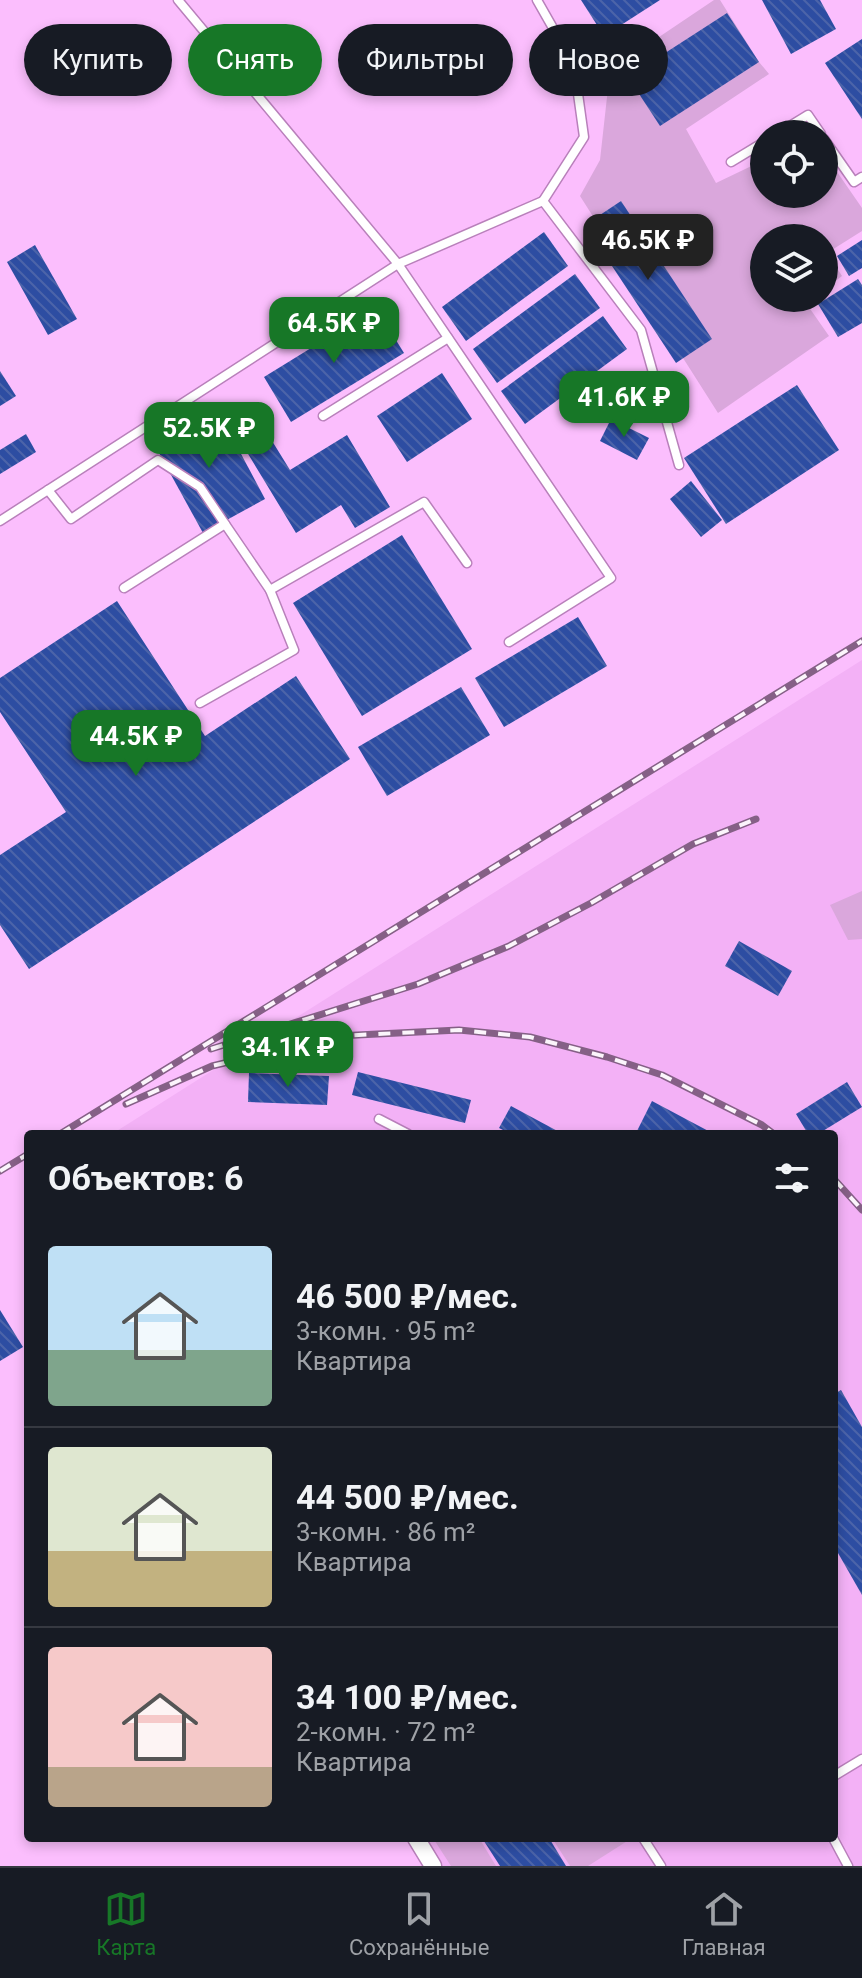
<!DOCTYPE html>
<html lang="ru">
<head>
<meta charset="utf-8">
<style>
  :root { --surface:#171b24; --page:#20242c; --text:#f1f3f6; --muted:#9ea1a6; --line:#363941; --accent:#177727 }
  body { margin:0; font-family:Roboto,sans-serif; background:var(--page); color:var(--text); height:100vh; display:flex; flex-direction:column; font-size:30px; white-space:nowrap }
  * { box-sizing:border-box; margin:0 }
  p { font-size:26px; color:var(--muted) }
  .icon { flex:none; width:44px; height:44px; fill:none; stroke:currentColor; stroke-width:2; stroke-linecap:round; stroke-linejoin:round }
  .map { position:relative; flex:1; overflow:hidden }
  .drawer { position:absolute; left:24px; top:1130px; width:814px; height:712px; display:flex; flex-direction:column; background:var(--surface); border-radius:8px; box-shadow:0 4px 12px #0003 }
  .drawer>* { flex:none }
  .guide { position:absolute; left:24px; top:24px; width:814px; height:72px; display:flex; gap:16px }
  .buttons { position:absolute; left:750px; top:120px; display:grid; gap:16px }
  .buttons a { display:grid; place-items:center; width:88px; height:88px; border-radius:50%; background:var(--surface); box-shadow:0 4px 12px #0003; font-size:40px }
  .price { position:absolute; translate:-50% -68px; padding:0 18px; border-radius:16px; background:var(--accent); color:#fff; font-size:26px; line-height:52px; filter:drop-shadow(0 2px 4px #0008) }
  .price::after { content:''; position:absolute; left:50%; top:48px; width:24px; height:18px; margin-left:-12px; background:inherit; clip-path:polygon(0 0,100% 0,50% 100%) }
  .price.selected { background:#222; color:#fff }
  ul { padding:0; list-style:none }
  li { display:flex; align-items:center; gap:24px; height:200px; padding:0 24px }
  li+li { border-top:2px solid var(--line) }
  li span { display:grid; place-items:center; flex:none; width:224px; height:160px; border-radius:8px; color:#555 }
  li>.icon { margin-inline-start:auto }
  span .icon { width:96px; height:96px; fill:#fffc; stroke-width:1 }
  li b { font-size:34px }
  h2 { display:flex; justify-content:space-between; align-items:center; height:96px; padding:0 24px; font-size:34px }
  .pill { padding:0 28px; border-radius:36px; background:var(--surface); box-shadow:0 4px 12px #0003; font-size:28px; line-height:72px }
  .pill.selected { background:var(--accent); color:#fff }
  .tab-bar { display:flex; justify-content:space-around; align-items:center; height:112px; border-top:2px solid var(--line); background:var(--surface); font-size:22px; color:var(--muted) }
  .tab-bar a { display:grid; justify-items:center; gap:4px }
  .tab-bar .selected { color:var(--accent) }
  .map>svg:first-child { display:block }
</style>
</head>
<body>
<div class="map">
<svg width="862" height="1866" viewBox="0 0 862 1866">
  <defs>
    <pattern id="building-back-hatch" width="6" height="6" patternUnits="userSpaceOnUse" patternTransform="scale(2)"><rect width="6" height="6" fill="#2d4da2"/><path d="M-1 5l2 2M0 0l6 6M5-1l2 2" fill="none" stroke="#4c64a9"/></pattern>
  </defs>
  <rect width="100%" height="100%" fill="#fbbefd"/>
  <!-- built -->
  <polygon fill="#f3b1f6" points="862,660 862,1866 436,1866 420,1838 834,1838 834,1134 112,1134"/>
  <!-- green -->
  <g fill="#daa7dc">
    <polygon points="714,0 720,0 759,62 769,74 686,129 716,183 764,160 764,194 824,194 824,153 862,208 862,231 827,253 842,276 824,290 824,238 764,238 764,298 813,298 806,303 829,336 718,413 580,196 600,160 610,70"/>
    <polygon points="862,891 862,939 848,940 830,905"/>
    <polygon points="433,1838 479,1838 496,1866 451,1866"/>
    <polygon points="552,1838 632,1838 588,1866 570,1866"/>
  </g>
  <!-- building -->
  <g fill="url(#building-back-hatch)">
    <polygon points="581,0 660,0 604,36"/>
    <polygon points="762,0 820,0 836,29 791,54"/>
    <polygon points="727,13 759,62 660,126 628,77"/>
    <polygon points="862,39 862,119 825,63"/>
    <polygon points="621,201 712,339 676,363 585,225"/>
    <polygon points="544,232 568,266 466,341 442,307"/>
    <polygon points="862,240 862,268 849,276 837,256"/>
    <polygon points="35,245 77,319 48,335 7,262"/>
    <polygon points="575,274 600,308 497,383 473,349"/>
    <polygon points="858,279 862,285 862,323 838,337 818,304"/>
    <polygon points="376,308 404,353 291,422 264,377"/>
    <polygon points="603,316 627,349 525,424 501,391"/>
    <polygon points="0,371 16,396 0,406"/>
    <polygon points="442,373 472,419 407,462 377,416"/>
    <polygon points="797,385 839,450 726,524 684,458"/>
    <polygon points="216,407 265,499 203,533 153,442"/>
    <polygon points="256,415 290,470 347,435 390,507 355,528 341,505 296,533 233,429"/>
    <polygon points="611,419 649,438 637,460 600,441"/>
    <polygon points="26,434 36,452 0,474 0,450"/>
    <polygon points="691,481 722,520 701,537 670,499"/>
    <polygon points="402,535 472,649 362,716 293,603"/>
    <polygon points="117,601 205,736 296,676 350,759 29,969 0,925 0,855 66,812 0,712 0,678"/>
    <polygon points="578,617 607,666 504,727 475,678"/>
    <polygon points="461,687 490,735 387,796 358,747"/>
    <polygon points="739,941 792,971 778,996 725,966"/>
    <polygon points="358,1072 471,1100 465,1123 352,1095"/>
    <polygon points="249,1073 329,1076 327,1105 248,1102"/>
    <polygon points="847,1082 862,1107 818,1134 808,1134 796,1114"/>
    <polygon points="652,1101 714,1134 643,1134 637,1131"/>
    <polygon points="511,1106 563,1134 511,1134 499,1128"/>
    <polygon points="0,1310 23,1347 0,1361"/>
    <polygon points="841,1390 862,1427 862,1595 834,1546 834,1394"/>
    <polygon points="482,1838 549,1838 566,1866 500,1866"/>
  </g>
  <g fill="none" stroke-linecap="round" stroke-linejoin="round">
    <!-- lane casing -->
    <g stroke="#b980bb" stroke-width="11">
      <g id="lane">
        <polyline points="178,0 398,264 611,578 509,642"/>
        <polyline points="537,0 574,65 584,137 543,201 641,330 679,465"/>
        <polyline points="777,134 808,115 821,134"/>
        <polyline points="824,139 854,182 862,177"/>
        <polyline points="731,162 764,142"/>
        <polyline points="323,416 448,338"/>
        <polyline points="48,490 71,519 158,460 200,487 225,524 124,588"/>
        <polyline points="0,521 398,264 543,201"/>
        <polyline points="225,524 270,590 424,502 467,563"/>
        <polyline points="200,703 294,650 270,590"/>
        <polyline points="379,1119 408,1134"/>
        <polyline points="834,1776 862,1759"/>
        <polyline points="643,1838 661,1866"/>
        <polyline points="833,1838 848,1866"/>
      </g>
    </g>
    <!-- street casing -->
    <g stroke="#b980bb" stroke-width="19">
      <polyline id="street" points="416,1838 433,1866"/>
    </g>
    <!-- lane -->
    <use href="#lane" stroke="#fff" stroke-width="8"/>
    <!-- street -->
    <use href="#street" stroke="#fff" stroke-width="16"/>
    <!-- rail casing -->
    <g stroke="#856086" stroke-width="7">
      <g id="rail">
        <polyline points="211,1049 418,984 509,946 591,903 693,844 756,819"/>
        <polyline points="126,1104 212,1066 337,1036 459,1030 530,1037 607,1057 662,1075 762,1125 774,1134"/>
        <polyline points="60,1134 862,641"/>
        <polyline points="0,1171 28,1154"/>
        <polyline points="834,1179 862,1210"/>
      </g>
    </g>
    <!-- rail -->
    <use href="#rail" stroke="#fbf5fb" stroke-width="4" stroke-dasharray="12" stroke-linecap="butt"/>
  </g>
</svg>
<div class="buttons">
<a><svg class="icon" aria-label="locate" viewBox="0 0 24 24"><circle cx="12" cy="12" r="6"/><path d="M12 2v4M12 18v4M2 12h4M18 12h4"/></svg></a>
<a><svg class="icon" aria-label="layers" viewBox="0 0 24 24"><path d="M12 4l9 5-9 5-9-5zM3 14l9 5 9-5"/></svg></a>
</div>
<b class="price selected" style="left:648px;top:282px">46.5K ₽</b>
<b class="price" style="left:334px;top:365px">64.5K ₽</b>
<b class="price" style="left:624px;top:439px">41.6K ₽</b>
<b class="price" style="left:209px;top:470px">52.5K ₽</b>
<b class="price" style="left:136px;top:778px">44.5K ₽</b>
<b class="price" style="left:288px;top:1089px">34.1K ₽</b>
<div class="guide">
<a class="pill">Купить</a>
<a class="pill selected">Снять</a>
<a class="pill">Фильтры</a>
<a class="pill">Новое</a>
</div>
<section class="drawer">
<h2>Объектов: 6<svg class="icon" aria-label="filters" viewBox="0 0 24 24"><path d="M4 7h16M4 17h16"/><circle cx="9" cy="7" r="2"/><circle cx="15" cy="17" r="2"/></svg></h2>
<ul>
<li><span style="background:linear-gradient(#bfe0f5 65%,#7fa58c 0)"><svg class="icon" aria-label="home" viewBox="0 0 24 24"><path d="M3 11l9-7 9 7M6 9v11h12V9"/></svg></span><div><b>46 500 ₽/мес.</b><p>3-комн. · 95 m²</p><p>Квартира</p></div></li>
<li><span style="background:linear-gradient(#dfe7d0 65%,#c2b280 0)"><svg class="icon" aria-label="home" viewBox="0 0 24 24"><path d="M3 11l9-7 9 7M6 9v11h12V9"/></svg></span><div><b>44 500 ₽/мес.</b><p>3-комн. · 86 m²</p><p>Квартира</p></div></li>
<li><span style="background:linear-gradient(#f6c9c9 75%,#b9a48a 0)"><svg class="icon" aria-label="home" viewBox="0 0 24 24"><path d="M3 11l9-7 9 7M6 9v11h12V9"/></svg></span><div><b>34 100 ₽/мес.</b><p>2-комн. · 72 m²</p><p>Квартира</p></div></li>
</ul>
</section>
</div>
<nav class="tab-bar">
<a class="selected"><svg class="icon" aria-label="map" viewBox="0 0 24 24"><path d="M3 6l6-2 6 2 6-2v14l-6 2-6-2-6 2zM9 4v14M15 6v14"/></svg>Карта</a>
<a><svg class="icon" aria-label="saved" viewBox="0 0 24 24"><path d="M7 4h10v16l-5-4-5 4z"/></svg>Сохранённые</a>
<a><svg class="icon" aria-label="home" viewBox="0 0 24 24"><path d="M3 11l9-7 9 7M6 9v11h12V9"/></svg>Главная</a>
</nav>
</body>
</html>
